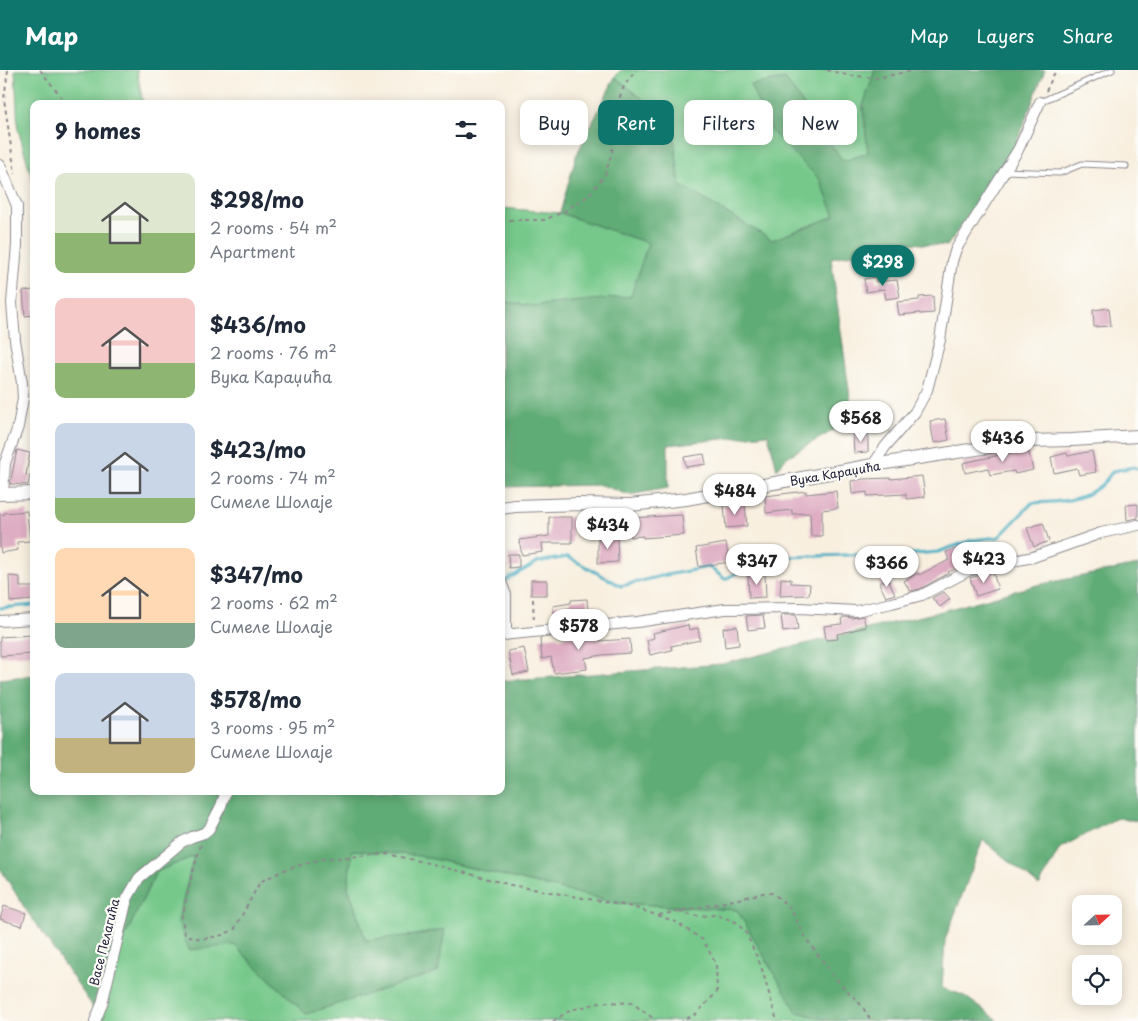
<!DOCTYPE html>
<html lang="en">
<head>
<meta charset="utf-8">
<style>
  :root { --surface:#fff; --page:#f6f6f7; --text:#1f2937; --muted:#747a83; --accent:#0f766e }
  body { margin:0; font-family:"Playpen Sans",sans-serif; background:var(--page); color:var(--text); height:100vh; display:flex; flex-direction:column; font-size:19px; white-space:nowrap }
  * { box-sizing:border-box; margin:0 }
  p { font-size:16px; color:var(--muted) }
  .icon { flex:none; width:28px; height:28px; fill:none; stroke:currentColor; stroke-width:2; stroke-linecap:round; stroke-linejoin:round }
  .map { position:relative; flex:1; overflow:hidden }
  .sheet { position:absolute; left:30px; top:30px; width:475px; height:695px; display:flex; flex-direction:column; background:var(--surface); border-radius:10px; box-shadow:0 2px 12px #0003 }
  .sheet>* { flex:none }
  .banner { position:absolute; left:520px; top:30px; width:475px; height:45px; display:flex; gap:10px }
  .needle { width:32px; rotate:68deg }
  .fabs { position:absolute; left:1072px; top:825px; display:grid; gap:10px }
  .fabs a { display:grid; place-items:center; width:50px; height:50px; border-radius:10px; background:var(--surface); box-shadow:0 2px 12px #0003; font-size:25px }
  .price { position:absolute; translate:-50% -42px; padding:0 11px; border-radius:18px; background:#fff; color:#222; font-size:16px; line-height:32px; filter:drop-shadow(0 1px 2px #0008) }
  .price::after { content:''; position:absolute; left:50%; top:30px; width:15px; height:11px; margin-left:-8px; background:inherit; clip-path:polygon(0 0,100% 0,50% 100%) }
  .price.active { background:var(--accent); color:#fff }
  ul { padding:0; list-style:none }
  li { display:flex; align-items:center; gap:15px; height:125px; padding:0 25px }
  li span { display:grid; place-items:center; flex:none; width:140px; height:100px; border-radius:10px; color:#555 }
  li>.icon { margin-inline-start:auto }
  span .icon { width:60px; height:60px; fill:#fffc; stroke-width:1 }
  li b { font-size:21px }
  h2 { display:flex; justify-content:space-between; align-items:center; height:60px; padding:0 25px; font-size:21px }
  .tag { padding:0 18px; border-radius:10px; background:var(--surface); box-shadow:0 2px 12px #0003; font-size:18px; line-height:45px }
  .tag.active { background:var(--accent); color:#fff }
  header { display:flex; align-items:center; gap:30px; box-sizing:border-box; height:70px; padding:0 25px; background:var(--accent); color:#fff }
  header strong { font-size:24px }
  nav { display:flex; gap:28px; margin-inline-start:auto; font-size:18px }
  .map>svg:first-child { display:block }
</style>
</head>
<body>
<header>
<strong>Map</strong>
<nav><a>Map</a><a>Layers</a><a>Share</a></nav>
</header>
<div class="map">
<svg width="1138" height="951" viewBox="0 0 1138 951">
  <rect width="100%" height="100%" fill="#fdfcf7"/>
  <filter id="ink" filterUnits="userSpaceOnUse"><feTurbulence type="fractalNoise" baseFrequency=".02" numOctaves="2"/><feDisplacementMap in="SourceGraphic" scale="10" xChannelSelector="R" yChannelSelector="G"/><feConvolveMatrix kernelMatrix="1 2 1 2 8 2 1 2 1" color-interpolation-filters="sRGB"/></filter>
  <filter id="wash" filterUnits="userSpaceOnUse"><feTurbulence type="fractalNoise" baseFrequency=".0096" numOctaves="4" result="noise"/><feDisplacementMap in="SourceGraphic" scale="20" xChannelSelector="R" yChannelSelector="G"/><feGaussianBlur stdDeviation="1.12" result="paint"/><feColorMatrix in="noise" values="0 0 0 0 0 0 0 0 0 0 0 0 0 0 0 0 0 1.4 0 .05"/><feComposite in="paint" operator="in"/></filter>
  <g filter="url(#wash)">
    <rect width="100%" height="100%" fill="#f8efdf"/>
    <!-- green -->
    <g fill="#76c88a" stroke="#4c7562">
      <polygon points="15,0 137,0 143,34 34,34 34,116 18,59"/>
      <polygon points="621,0 875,0 863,36 868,83 843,91 785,9 751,15 771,61 820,110 835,146 772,170 680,115 672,52 615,7"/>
      <polygon points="501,138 560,143 648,173 631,227 532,236 501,231"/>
      <polygon points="351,780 421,786 618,833 738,840 771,899 830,951 99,951 122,873 156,802 194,786 178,851 234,875 306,944 445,859 417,865 366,870 348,817"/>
    </g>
    <!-- forest -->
    <g fill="#60ac76" stroke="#416758">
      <polygon points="875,0 1045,0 1014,79 947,176 910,173 831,188 853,349 787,387 777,399 768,364 668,375 668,418 629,425 601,415 501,417 501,231 532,236 631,226 648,173 560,143 576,86 615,7 672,52 680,115 772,170 835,146 820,110 771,61 750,15 785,9 843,91 868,83 863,36"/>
      <polygon points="1138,495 1138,751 1117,748 1060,778 1039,816 983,770 945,870 942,918 963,925 995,948 997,951 831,951 797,942 737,840 618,833 421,786 352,780 348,817 366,870 417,865 445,859 438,902 306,944 234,875 189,880 178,851 194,786 156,802 122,873 99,951 91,934 24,837 0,798 0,609 34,605 34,721 501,721 501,611 722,594 942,541 1037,515"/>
    </g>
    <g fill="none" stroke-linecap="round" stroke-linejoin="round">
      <!-- stream -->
      <g stroke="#46afc5" stroke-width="3">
        <path d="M502,512L508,509L538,492L568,487L621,516L661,506L709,497L725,509L743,500L757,476L774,485L788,487L878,484H915L938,482L972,470L999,467L1032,433C1056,432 1081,432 1100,416C1105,412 1109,406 1113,401L1134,397L1138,399"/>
        <polyline points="0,538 34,535"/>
      </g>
    </g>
    <g id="blocks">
      <!-- building -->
      <g fill="#deadc3">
        <polygon points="875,207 876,212 897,210 900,227 886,229 884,219 866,222 864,209"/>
        <polygon points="34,220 34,245 25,246 23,221"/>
        <polygon points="933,226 934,243 920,244 920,243 899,245 897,232 919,230 919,227"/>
        <polygon points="1109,238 1111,256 1094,257 1093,240"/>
        <polygon points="945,349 949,370 934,373 930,351"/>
        <polygon points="868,364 868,382 854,383 853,365"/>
        <polygon points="1028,379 1033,400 1015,404 1014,401 990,405 988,398 965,403 963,393"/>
        <polygon points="17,380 30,383 26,405 30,406 28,415 10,414"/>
        <polygon points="1092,381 1096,402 1079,405 1077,398 1054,403 1051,387 1067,383 1068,386"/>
        <polygon points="704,384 706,394 686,397 684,387"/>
        <polygon points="922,406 925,427 906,429 906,424 867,426 867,422 852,424 851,411 863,409 891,408 891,409"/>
        <polygon points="806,421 806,424 836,421 838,438 822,440 822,466 811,466 810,443 792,444 792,440 766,443 765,426"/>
        <polygon points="745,434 747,456 726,458 724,435"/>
        <polygon points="1138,434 1138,448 1127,450 1126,435"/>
        <polygon points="27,441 30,471 17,472 18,480 1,483 0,476 0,444 4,445 4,443"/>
        <polygon points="682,445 684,465 643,468 643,466 631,467 630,448"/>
        <polygon points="549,447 572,447 572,473 542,473 543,482 522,485 519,470 549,466"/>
        <polygon points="1043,453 1049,471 1034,477 1027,458"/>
        <polygon points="598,467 617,467 618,492 598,493"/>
        <polygon points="726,473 729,492 699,497 696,478"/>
        <polygon points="965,476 970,493 948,502 949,503 920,519 910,521 904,511 918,503 919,505 949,490 946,482"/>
        <polygon points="508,484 519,484 519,497 509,498"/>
        <polygon points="993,502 998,519 976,526 970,508"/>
        <polygon points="765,504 766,527 749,528 748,505"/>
        <polygon points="9,506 20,507 20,517 34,517 34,530 10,532"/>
        <polygon points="781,508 791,509 791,513 810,514 809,525 780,526"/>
        <polygon points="888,509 895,524 886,527 879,513"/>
        <rect x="531" y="510" width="16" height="15"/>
        <polygon points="944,522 950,529 940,537 932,528"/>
        <polygon points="587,529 588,544 570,545 571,550 556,553 553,536 571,533 571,530"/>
        <polygon points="763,545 765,558 748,560 746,546"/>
        <polygon points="781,545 796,545 798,560 783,562"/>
        <polygon points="863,546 866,557 837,564 838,569 826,570 824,556 842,554 841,549 845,547 852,548"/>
        <polygon points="688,555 689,560 698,558 700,570 671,576 672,580 650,585 647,570 654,568 653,563"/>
        <polygon points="737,556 739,575 725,577 723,558"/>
        <polygon points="599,564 600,571 630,569 631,583 602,585 585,588 587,599 554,603 551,587 542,589 540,568 558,566 558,568 577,565 577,567"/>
        <polygon points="32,565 34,584 0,586 0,567"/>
        <polygon points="524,578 529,602 513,605 508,581"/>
        <polygon points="4,836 26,843 22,856 0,849"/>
      </g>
    </g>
  </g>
  <g filter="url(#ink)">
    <use href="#blocks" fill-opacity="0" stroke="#8d888d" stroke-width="1"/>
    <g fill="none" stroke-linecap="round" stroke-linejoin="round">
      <!-- service casing -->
      <g stroke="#8d888d" stroke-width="7">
        <g id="service">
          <polyline points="1040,32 1112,0"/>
          <polyline points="1006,101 1060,103 1082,94 1126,96"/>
        </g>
      </g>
      <!-- minor casing -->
      <g stroke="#8d888d" stroke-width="12">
        <g id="minor">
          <polyline points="0,95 17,136 17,175 12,233 15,270 22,313 23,328 18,357 5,393 3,423"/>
          <polyline points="873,395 885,377 915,342 927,320 940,270 952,191 956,179 1018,80 1040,32"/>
          <polyline points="501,512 506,525 506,565"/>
          <polyline points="0,551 34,549"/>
          <polyline points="501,565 637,552 725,539 799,538 856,541 892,533 922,525 970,500 1033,487 1101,463 1138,455"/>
          <polyline points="95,951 102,934 127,829 139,808 182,772 192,767 204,763 209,759 221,736 226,721"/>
        </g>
      </g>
      <!-- tertiary casing -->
      <g stroke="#8d888d" stroke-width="14">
        <g id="tertiary">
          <polyline points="0,424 34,423"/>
          <polyline points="501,438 515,436 580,434 630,435 686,429 873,395 1028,371 1072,370 1138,366"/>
        </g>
      </g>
      <!-- path -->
      <g stroke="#8d888d" stroke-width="2" stroke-dasharray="4 4" stroke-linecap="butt">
        <polyline points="8,0 4,29 15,104"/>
        <polyline points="40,0 67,34"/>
        <polyline points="827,0 847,5 877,8 915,0"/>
        <polyline points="1046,21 1056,0"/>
        <polyline points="501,150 544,150 563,142 588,126 605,105 612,82 613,45 624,16 636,0"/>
        <polyline points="533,529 534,553"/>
        <polyline points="201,775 192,804 182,848 185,865 201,869 219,866 234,860 260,812 284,800 321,789 387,784 428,793 511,815 633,837 676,852 703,870 716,894 717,922 696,944 682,951"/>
        <polyline points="679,842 695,846 717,845 736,852 746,863 761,896 777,951"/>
        <polyline points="659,845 717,834 763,823 773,823 790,838 807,870 835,908 862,936 871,951"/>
        <polyline points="553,951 571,940 604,932 632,933 653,948 653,951"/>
      </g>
      <!-- service -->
      <use href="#service" stroke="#fff" stroke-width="5"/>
      <!-- minor -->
      <use href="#minor" stroke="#fff" stroke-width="10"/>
      <!-- tertiary -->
      <use href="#tertiary" stroke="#fff" stroke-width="12"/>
    </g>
  </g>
  <g text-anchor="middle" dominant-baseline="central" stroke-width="4.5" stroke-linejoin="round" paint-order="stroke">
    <!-- street labels -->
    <g font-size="12" fill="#22223b" stroke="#fdfcf7">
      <text transform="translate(835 403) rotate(-10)">Вука Караџића</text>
      <text transform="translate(104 872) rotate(-76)">Васе Пелагића</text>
    </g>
  </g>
</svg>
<div class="fabs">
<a><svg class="needle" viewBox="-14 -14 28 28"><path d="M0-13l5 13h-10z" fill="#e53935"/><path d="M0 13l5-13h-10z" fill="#747a83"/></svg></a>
<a><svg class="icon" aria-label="locate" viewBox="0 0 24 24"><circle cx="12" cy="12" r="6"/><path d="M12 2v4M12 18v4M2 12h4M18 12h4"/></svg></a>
</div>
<b class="price active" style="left:883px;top:217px">$298</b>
<b class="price" style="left:861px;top:373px">$568</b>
<b class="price" style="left:1003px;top:393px">$436</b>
<b class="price" style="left:735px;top:446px">$484</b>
<b class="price" style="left:608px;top:480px">$434</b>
<b class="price" style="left:984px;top:514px">$423</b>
<b class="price" style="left:757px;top:516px">$347</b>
<b class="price" style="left:887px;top:518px">$366</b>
<b class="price" style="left:579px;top:581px">$578</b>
<div class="banner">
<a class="tag">Buy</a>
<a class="tag active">Rent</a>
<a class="tag">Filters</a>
<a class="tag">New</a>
</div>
<section class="sheet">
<h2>9 homes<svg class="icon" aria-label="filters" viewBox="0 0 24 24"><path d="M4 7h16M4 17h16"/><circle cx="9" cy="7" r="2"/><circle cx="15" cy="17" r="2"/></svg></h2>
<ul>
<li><span style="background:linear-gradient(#dfe7d0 60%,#8fb573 0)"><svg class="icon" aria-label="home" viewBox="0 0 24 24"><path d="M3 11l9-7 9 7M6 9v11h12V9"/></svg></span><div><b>$298/mo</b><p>2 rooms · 54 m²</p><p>Apartment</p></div></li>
<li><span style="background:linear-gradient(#f6c9c9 65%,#8fb573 0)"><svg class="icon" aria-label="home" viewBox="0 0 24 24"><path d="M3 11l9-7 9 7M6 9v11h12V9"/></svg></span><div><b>$436/mo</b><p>2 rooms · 76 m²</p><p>Вука Караџића</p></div></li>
<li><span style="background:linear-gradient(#c9d6e8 75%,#8fb573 0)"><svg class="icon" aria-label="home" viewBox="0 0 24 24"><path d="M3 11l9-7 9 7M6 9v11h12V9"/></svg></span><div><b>$423/mo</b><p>2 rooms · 74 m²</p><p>Симеле Шолаје</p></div></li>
<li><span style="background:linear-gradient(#ffd9b3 75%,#7fa58c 0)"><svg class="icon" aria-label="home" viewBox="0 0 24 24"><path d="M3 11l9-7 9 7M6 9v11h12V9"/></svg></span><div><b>$347/mo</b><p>2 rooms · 62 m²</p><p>Симеле Шолаје</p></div></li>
<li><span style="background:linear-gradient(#c9d6e8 65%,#c2b280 0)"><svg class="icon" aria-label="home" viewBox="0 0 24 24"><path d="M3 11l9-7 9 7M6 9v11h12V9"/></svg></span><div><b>$578/mo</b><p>3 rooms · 95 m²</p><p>Симеле Шолаје</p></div></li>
</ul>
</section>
</div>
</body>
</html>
